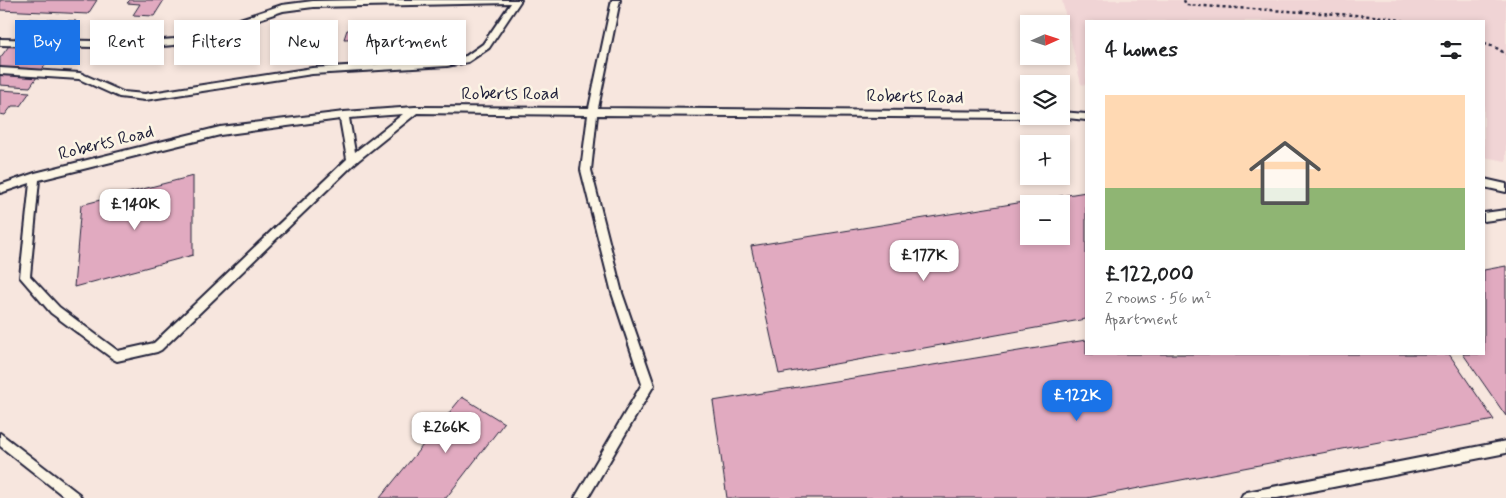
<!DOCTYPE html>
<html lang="en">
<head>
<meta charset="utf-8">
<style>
  :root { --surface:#fff; --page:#f2f2f2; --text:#202124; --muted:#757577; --line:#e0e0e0; --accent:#1a73e8 }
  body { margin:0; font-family:Mynerve,sans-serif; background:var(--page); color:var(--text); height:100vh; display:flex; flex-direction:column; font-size:19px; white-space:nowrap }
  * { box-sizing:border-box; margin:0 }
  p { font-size:16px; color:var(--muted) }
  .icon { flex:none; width:28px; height:28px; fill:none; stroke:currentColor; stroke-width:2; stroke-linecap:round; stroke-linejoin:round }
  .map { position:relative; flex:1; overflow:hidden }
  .drawer { position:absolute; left:1085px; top:20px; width:400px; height:335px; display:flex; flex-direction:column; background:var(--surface); border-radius:0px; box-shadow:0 2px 8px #0003 }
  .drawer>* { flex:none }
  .hud { position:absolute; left:15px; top:20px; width:475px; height:45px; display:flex; gap:10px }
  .needle { width:32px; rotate:87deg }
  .controls { position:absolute; left:1020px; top:15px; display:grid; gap:10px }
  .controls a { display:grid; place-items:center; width:50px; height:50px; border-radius:0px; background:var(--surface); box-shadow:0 2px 8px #0003; font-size:25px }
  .price { position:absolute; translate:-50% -42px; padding:0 11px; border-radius:10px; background:#fff; color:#222; font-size:16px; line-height:32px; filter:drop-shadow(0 1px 2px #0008) }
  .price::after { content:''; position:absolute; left:50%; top:30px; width:15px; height:11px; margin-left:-8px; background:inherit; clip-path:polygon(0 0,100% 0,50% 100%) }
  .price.current { background:var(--accent); color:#fff }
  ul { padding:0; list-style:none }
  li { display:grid; align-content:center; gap:10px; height:265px; padding:0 20px }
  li+li { border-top:1px solid var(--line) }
  li span { display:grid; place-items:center; height:155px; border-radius:0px; color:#555 }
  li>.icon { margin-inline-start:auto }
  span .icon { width:90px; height:90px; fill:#fffc; stroke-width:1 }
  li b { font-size:21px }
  h2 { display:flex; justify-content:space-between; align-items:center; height:60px; padding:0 20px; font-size:21px }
  .tag { padding:0 18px; border-radius:0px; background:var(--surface); box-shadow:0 2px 8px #0003; font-size:18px; line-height:45px }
  .tag.current { background:var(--accent); color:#fff }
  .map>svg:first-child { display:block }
</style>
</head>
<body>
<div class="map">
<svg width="1506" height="498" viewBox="0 0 1506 498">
  <rect width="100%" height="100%" fill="#f7e6de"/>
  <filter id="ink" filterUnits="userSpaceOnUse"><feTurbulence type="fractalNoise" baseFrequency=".02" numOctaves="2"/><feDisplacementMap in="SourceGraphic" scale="10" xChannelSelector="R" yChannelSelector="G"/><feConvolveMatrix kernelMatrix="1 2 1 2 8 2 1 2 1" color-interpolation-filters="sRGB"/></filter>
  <g filter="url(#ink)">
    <!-- built -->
    <polygon fill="#f0d4d5" points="1062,0 1506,0 1506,161 1484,157 1484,21 1086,21 1086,85 1081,84"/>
    <!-- building -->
    <g fill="#e1aac0" stroke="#22223b" fill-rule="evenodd">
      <polygon points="0,0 97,0 88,14 0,10"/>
      <polygon points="130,0 164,0 154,16 133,15 140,4 127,3"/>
      <polygon points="29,19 76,21 30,87 0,85 0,58"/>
      <polygon points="406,29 447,29 445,36 404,35"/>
      <polygon points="347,30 376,30 374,38 344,39"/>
      <polygon points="0,90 30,92 20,106 12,106 5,115 0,114"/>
      <polygon points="193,176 193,255 74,287 81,205"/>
      <path d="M1086,192V319L779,374L751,246ZM1029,204H1061V236H1029Z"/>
      <polygon points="1506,266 1506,416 1463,354 1484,354 1484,270"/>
      <polygon points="1086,340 1086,354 1449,354 1494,420 1087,498 727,498 713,401"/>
      <polygon points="462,397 504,423 446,498 380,498"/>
    </g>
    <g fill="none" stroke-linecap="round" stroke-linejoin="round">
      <!-- lane casing -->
      <g stroke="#22223b" stroke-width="4">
        <g id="lane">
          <polygon points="373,0 521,0 489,48 468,62 447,66 312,74 145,100 119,97 79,79 0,74 0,68 80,73 123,92 145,94 312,68 447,60 466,56 483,44 511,3 313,7 283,11 205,37 174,45 140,48 0,45 0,39 140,42 174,39 201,32 282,5 313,1"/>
          <path d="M612,0H620L598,108L1029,112V116H1033L1029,118L597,115L591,170L622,293L654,385L588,498H575L642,384L612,293L581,170L588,115L417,113L355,163L161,350L157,352L117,361L113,359L51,313L20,277L30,183L0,193V185L35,173L220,127L344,112L415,107L589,108ZM403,114L355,152L349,118ZM340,119L347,159L154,343L118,351L59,307L30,276L39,180L220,135Z"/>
          <polygon points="1061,112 1086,114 1086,120 1058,117 1057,116 1061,116"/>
          <polygon points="1484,179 1506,184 1506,192 1484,187"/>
          <polygon points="1506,210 1506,218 1484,221 1484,213"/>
          <polygon points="0,433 79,494 81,498 66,498 0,446"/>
          <polygon points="1506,441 1506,453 1277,498 1241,498 1243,494 1247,492"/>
        </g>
      </g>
      <!-- path -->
      <g stroke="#22223b" stroke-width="2.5" stroke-dasharray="3 3" stroke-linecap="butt">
        <polyline points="1184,0 1186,5 1387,17 1403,21"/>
        <polyline points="1484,44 1495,47 1506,54"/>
      </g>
      <!-- lane -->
      <use href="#lane" fill="#fcf5e5" fill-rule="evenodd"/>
    </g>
  </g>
  <g text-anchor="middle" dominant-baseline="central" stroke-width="5" stroke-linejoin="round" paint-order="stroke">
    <!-- street labels -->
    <g font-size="18" fill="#22223b" stroke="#fcf5e5">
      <text x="510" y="94">Roberts Road</text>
      <text transform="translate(915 97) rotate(1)">Roberts Road</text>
      <text transform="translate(106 143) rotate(-14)">Roberts Road</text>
    </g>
  </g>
</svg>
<div class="controls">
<a><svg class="needle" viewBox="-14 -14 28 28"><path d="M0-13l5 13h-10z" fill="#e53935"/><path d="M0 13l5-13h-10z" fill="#757577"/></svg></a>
<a><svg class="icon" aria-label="layers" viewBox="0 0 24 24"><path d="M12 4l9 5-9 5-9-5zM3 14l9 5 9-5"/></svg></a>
<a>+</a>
<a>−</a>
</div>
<b class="price" style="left:135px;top:231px">£140K</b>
<b class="price" style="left:924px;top:282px">£177K</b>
<b class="price current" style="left:1077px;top:422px">£122K</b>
<b class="price" style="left:446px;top:454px">£266K</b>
<div class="hud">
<a class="tag current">Buy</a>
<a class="tag">Rent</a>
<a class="tag">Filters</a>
<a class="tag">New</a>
<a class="tag">Apartment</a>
</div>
<section class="drawer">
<h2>4 homes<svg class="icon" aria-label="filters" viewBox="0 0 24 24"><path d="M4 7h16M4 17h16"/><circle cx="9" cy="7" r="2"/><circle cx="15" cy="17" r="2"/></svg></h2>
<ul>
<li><span style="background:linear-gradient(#ffd9b3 60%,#8fb573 0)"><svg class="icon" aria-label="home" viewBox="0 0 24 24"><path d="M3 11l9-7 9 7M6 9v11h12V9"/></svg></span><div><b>£122,000</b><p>2 rooms · 56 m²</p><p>Apartment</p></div></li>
</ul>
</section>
</div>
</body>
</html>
